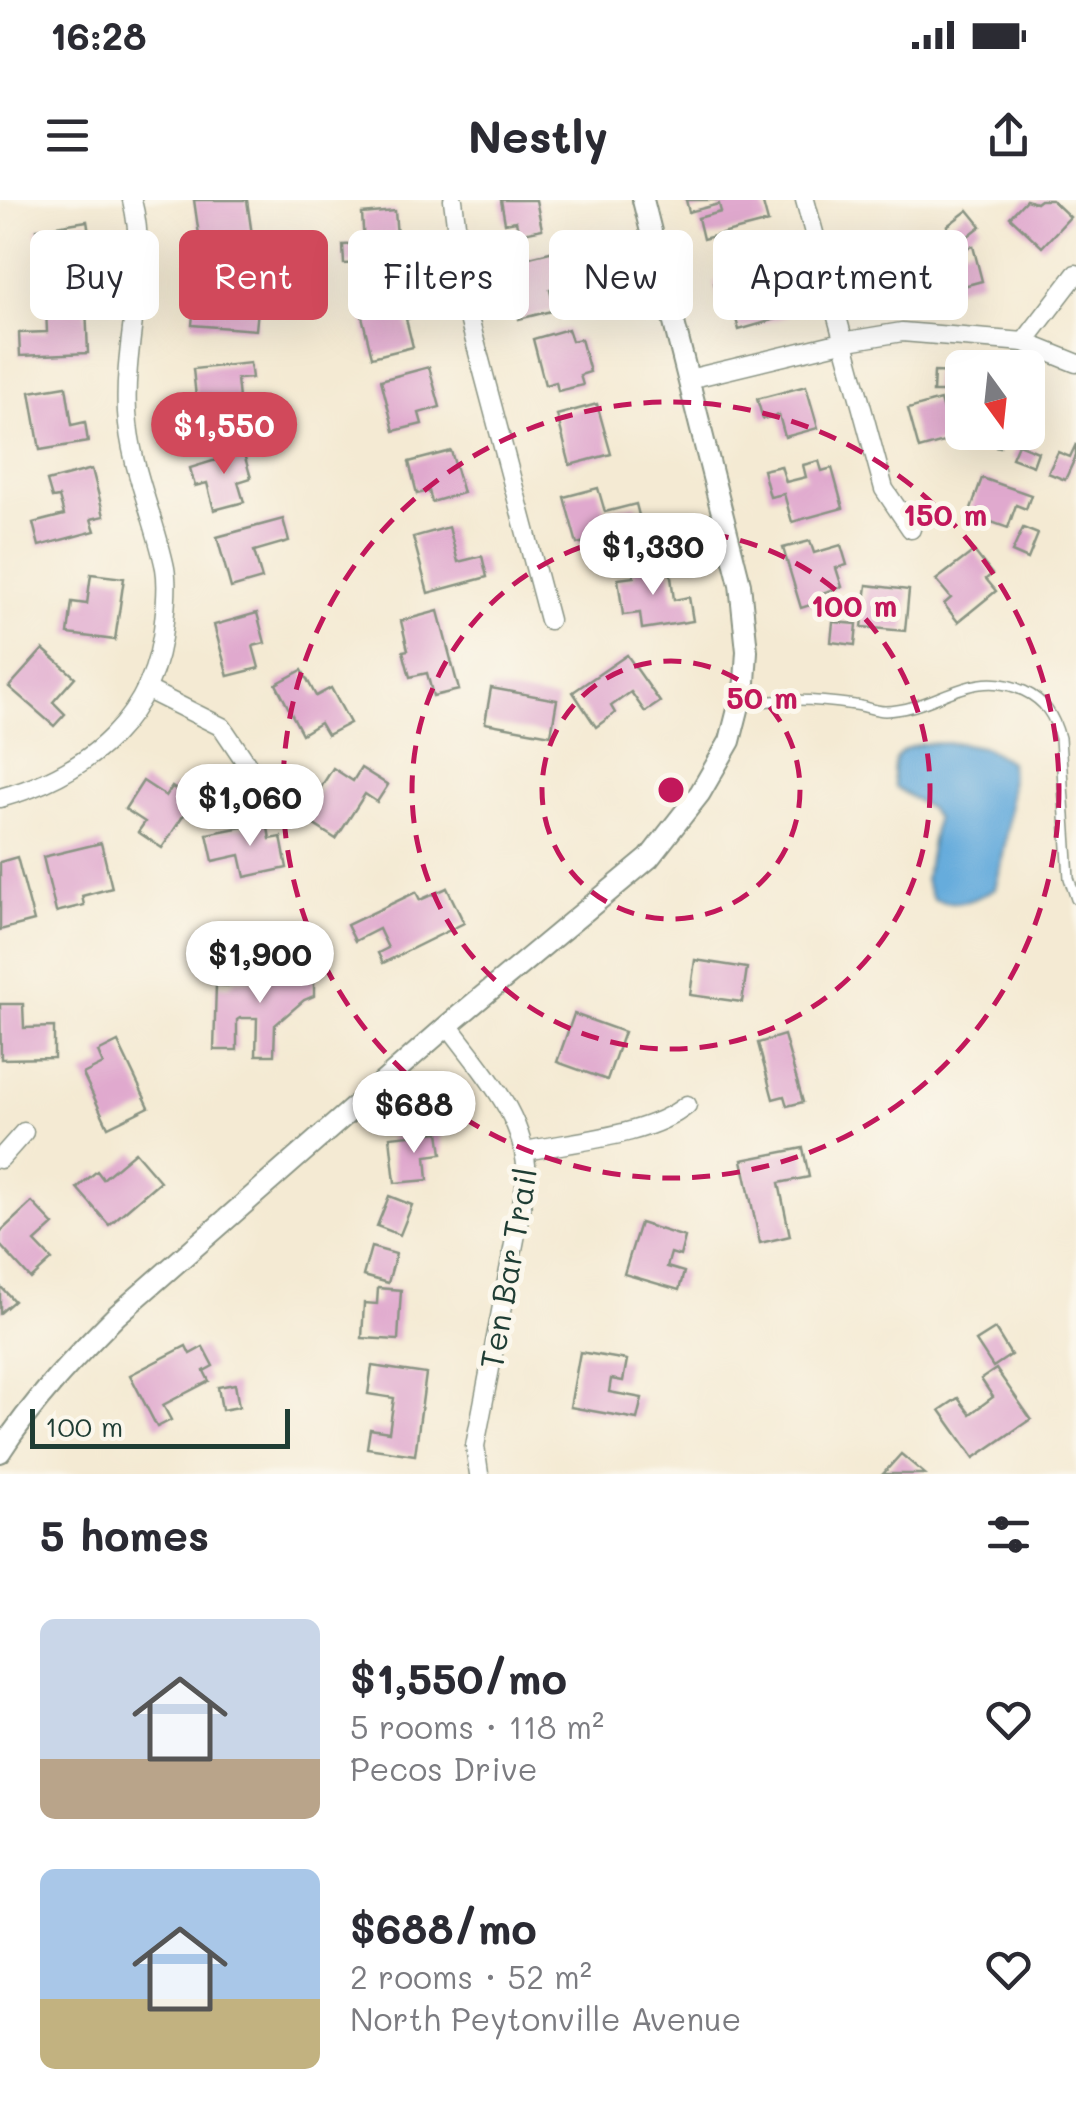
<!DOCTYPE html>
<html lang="en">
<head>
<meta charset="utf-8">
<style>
  :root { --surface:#fff; --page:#f2f2f3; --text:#2b2b33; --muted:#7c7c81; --accent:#d1495b }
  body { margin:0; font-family:Mali,sans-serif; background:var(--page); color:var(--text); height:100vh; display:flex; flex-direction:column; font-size:38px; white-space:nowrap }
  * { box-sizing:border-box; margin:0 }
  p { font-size:32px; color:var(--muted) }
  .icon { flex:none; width:55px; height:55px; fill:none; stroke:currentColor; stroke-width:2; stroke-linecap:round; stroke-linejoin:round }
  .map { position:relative; height:1274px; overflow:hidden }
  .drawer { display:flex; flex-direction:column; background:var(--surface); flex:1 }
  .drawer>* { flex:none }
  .top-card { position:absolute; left:30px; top:30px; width:1018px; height:90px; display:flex; gap:20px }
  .needle { width:65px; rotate:165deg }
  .tools { position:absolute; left:945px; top:150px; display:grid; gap:20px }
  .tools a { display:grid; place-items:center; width:100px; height:100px; border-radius:15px; background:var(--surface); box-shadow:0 10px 40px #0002; font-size:50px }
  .scale { position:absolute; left:30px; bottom:25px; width:260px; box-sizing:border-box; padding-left:10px; border:5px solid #1f3d34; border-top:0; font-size:28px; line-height:35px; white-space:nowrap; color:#1f3d34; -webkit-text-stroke:8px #fbf7ec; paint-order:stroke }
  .price { position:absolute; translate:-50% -85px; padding:0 22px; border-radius:35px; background:#fff; color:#222; font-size:32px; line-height:65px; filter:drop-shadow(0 2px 5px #0008) }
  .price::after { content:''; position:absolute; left:50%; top:60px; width:30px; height:22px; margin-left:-15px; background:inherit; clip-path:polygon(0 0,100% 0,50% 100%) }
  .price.active { background:var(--accent); color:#fff }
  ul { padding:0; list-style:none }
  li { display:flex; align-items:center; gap:30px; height:250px; padding:0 40px }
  li span { display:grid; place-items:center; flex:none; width:280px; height:200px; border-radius:15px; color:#555 }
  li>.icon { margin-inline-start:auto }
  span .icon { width:120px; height:120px; fill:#fffc; stroke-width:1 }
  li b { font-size:42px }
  h2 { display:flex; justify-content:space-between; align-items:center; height:120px; padding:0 40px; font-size:42px }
  .pill { padding:0 35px; border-radius:15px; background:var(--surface); box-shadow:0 10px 40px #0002; font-size:35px; line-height:90px }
  .pill.active { background:var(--accent); color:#fff }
  .status { display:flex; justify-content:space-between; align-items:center; height:70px; padding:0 50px; background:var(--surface); direction:ltr }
  .status svg { height:28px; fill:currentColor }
  header { display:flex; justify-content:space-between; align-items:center; height:130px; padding:0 40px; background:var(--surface); font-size:45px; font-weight:700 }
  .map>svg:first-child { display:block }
</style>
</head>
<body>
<div class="status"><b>16:28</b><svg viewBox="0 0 49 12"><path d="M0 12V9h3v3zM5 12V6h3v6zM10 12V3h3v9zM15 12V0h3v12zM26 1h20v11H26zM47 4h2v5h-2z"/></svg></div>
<header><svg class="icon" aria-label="menu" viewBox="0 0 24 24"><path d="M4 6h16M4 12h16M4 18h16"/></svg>Nestly<svg class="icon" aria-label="share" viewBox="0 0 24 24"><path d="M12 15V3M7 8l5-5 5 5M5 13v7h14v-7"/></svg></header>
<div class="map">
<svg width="1076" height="1274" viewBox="0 0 1076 1274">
  <rect width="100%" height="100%" fill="#fbf7ec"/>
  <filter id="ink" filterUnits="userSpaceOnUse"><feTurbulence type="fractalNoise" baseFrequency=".01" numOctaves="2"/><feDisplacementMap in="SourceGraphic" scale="20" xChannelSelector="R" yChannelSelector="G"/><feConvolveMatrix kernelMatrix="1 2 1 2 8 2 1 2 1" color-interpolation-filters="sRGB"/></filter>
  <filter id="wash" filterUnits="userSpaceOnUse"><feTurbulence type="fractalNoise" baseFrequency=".0048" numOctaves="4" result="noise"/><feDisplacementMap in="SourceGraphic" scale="40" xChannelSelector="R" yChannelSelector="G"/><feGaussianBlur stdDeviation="2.25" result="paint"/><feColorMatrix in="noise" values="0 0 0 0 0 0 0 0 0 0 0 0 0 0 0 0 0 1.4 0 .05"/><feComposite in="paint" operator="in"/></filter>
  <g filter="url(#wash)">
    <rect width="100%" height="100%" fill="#f4ead3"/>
    <!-- water -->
    <path fill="#66acdc" stroke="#427488" stroke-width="2.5" d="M959,543L986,548L1010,562C1012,606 1007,646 995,689C973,701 958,707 933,699L925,681L936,618L928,608L895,587C884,538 926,544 959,543Z"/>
    <g id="blocks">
      <!-- building -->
      <g fill="#e0a9ce">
        <polygon points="194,0 247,0 252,35 200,42"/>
        <polygon points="501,0 536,0 542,29 519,34 516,21 505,23"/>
        <polygon points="686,0 762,0 768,22 703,39 698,18 721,12 719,4 689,12"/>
        <polygon points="1026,0 1036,3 1040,0 1052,0 1070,17 1042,47 1010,17"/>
        <polygon points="968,10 981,26 959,43 947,26"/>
        <polygon points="395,11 397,37 408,36 410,60 344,64 343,45 364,44 362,14"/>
        <polygon points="87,21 96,75 46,83 37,29"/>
        <polygon points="872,35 878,59 903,52 911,86 869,97 855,40"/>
        <polygon points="973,46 982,81 945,91 935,56"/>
        <polygon points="554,51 563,87 550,90 555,110 519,119 505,63"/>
        <polygon points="197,69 234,71 231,106 258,109 256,130 192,125"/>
        <polygon points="761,69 769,98 781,95 787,116 739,130 732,104 721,107 714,82"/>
        <polygon points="374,96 377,106 415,97 419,116 406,119 413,147 372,157 358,100"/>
        <polygon points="86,107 88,153 20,156 19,133 47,132 46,108"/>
        <polygon points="568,129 572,141 581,139 590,172 580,175 583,185 558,191 556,182 545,185 533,139"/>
        <polygon points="250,163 252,178 237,179 241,219 182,225 180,199 196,197 193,169"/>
        <polygon points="429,167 440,207 419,213 422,224 394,231 381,180"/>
        <polygon points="934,172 958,173 957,192 933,192"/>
        <polygon points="66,186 72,225 85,222 88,242 40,250 30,192"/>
        <polygon points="806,186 818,228 785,237 779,215 763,219 757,199"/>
        <polygon points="1028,191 1043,193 1037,231 1028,230"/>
        <polygon points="940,200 951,240 919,249 908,209"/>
        <polygon points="597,204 611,254 570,265 557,215"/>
        <polygon points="986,232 1002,232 1000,247 984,244"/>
        <polygon points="241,244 251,278 238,282 244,302 214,310 207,283 195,286 190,268 223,258 221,250"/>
        <polygon points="1018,244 1038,252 1033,266 1012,258"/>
        <polygon points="1076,244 1076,256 1065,280 1048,273 1058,252 1070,257"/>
        <polygon points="451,251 463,293 432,302 429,291 417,294 409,262"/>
        <polygon points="819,261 822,271 832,268 843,308 792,322 784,294 770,297 763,270 781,266 786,282 806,277 803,265"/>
        <polygon points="92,269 104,316 91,319 95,331 39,346 33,323 64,315 59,297 52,298 47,281"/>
        <polygon points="982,278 1031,295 1026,309 1016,305 1008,328 969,314"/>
        <polygon points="598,288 605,312 636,304 642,327 577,344 564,297"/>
        <polygon points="283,319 289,341 254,351 262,379 231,388 217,337"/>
        <polygon points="449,327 458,362 482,356 487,377 428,393 413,337"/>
        <polygon points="1023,328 1038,334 1028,359 1012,352"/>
        <polygon points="810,341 814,353 841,345 847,365 836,368 842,387 818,394 820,402 801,408 783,348"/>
        <polygon points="974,351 992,374 986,379 996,391 958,422 944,404 951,398 936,380"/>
        <polygon points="655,362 657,372 670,369 674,400 689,397 693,421 642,429 640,413 623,415 618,379 634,377 632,365"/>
        <polygon points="91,374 124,378 115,440 68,434 72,402 87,404"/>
        <polygon points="867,385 909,390 905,431 862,427"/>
        <polygon points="438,411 459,490 433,496 427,473 410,477 403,451 408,450 401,421"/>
        <polygon points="257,413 265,443 253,446 259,468 228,476 214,425"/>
        <polygon points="833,422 857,424 855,445 831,442"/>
        <polygon points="43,449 75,477 53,502 65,514 54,526 9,487"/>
        <polygon points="627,455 660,502 645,512 631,492 611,506 615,513 596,527 573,492"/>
        <polygon points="302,470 316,496 331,488 350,523 327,535 320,523 302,534 276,484"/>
        <polygon points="491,488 557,500 551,535 485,523"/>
        <polygon points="333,568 353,581 361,568 388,585 377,602 365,594 336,639 302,617"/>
        <polygon points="143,581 166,596 172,587 193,601 162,648 138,632 145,622 125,609"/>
        <polygon points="267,622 270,639 281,637 287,668 245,677 240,655 213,661 207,634"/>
        <polygon points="101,643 112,688 82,696 84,705 56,712 43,657"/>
        <polygon points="17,657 34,721 0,730 0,662"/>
        <polygon points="447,688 464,723 383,763 378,753 388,748 379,729 355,741 347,725 416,692 420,700"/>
        <polygon points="695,760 747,768 742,802 690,795"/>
        <polygon points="288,763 300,763 314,779 314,796 304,800 275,825 274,855 256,855 257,818 240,818 237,820 237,850 214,850 216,785 229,786 236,779 269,780"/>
        <polygon points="0,804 23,804 24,828 54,827 54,858 1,859"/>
        <polygon points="574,814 624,832 607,880 557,862"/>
        <polygon points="784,835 803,902 787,906 784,896 773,899 758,843"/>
        <polygon points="118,842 149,907 108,927 83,874 103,864 98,852"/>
        <polygon points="439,932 442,954 426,956 428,980 395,983 390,937"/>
        <polygon points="803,948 809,977 779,983 790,1036 760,1043 742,960"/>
        <polygon points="135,952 160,981 109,1025 77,988 97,971 103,979"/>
        <polygon points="389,996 412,1005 400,1035 377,1026"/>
        <polygon points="32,1002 54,1025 35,1042 52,1060 31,1079 0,1045 0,1032"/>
        <polygon points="640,1023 685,1037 680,1056 671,1053 667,1067 684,1072 679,1090 624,1074"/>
        <polygon points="371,1047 396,1054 388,1083 363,1076"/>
        <polygon points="0,1086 14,1101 0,1113"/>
        <polygon points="378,1088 401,1090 398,1140 362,1138 364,1103 377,1104"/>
        <polygon points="995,1129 1011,1155 993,1167 976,1141"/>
        <polygon points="186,1146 190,1154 203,1147 213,1166 204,1171 209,1181 163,1205 171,1220 157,1227 130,1175"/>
        <polygon points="580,1152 627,1160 623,1181 611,1179 609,1192 642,1198 637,1219 570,1207"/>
        <polygon points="372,1166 426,1174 415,1255 367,1248 370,1229 389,1232 394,1198 368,1194"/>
        <polygon points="996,1169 1031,1219 974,1258 940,1210 958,1198 970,1214 993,1197 981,1179"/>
        <polygon points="235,1184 239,1207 222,1210 218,1187"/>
        <polygon points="901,1254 925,1274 883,1274"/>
      </g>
    </g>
  </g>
  <g filter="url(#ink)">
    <use href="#blocks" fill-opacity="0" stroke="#8a9484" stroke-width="2.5"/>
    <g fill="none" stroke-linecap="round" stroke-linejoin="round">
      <!-- service casing -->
      <g stroke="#8a9484" stroke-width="12">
        <path id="service" d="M740,505C783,498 812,499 855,505C864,506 875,511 885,511C937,510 970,466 1024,491C1045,501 1054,516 1060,538L1069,678L1076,699"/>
      </g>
      <!-- minor casing -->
      <g stroke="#8a9484" stroke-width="21">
        <g id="minor">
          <polyline points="453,0 467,111 549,420"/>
          <polyline points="805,0 884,289 911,329"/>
          <polyline points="1024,142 1076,74"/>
          <polyline points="689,179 842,142 902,132 1024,142 1076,163"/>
          <polyline points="146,489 222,527 247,564"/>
          <path d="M0,598C89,574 156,517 164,421C166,404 168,385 165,368C154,315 130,267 127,212C123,142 150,70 132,0"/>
          <path d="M448,825C484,874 525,914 527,977L475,1246L479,1274"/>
          <path d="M526,951C575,941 649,936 687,905"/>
          <polyline points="0,959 24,932"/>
        </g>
      </g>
      <!-- tertiary casing -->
      <g stroke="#8a9484" stroke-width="24">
        <path id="tertiary" d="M0,1252C32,1202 75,1157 117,1115L448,825L649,658L700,593L730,541L745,482L747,451L740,384L643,0"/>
      </g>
      <!-- service -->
      <use href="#service" stroke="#fff" stroke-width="9"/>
      <!-- minor -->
      <use href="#minor" stroke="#fff" stroke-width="18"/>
      <!-- tertiary -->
      <use href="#tertiary" stroke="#fff" stroke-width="20"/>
    </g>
  </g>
  <!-- distance rings -->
  <g fill="none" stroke="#c2185b" stroke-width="5" stroke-dasharray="18 12">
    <circle cx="671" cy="590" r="129"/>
    <circle cx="671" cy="590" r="259"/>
    <circle cx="671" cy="590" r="388"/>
  </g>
  <g text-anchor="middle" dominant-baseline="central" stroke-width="10" stroke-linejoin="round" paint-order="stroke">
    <!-- street labels -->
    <g font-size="32" fill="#1f3d34" stroke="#fbf7ec">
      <text transform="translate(507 1068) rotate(-80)">Ten Bar Trail</text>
    </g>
  </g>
  <circle cx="671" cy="590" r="15" fill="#c2185b" stroke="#fbf7ec" stroke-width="5"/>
  <g font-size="30" text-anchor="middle" font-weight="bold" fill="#c2185b" stroke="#fbf7ec" stroke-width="10" stroke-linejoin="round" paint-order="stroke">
    <text x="945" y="326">150 m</text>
    <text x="854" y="417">100 m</text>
    <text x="762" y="509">50 m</text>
  </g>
</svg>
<div class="tools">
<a><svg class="needle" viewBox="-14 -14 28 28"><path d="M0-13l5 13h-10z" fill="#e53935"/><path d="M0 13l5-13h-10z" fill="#7c7c81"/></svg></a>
</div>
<div class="scale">100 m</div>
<b class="price active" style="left:224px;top:277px">$1,550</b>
<b class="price" style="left:653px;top:398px">$1,330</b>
<b class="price" style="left:250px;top:649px">$1,060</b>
<b class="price" style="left:260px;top:806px">$1,900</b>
<b class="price" style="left:414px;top:956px">$688</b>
<div class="top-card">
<a class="pill">Buy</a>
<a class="pill active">Rent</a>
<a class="pill">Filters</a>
<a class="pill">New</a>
<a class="pill">Apartment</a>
</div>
</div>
<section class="drawer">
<h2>5 homes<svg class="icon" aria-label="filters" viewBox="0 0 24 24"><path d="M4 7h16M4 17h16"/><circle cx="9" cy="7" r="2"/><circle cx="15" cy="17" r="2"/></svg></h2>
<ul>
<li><span style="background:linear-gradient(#c9d6e8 70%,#b9a48a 0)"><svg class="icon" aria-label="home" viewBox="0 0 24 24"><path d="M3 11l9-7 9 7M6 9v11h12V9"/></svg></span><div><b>$1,550/mo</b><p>5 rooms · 118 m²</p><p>Pecos Drive</p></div><svg class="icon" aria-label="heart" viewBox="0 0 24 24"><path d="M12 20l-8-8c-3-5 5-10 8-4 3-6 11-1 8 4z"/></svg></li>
<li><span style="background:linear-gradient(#a9c7e8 65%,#c2b280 0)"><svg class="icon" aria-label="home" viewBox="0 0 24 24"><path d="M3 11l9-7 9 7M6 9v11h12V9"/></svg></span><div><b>$688/mo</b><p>2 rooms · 52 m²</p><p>North Peytonville Avenue</p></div><svg class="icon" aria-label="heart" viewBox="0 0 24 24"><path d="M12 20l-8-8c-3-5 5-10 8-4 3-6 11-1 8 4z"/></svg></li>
</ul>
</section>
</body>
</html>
